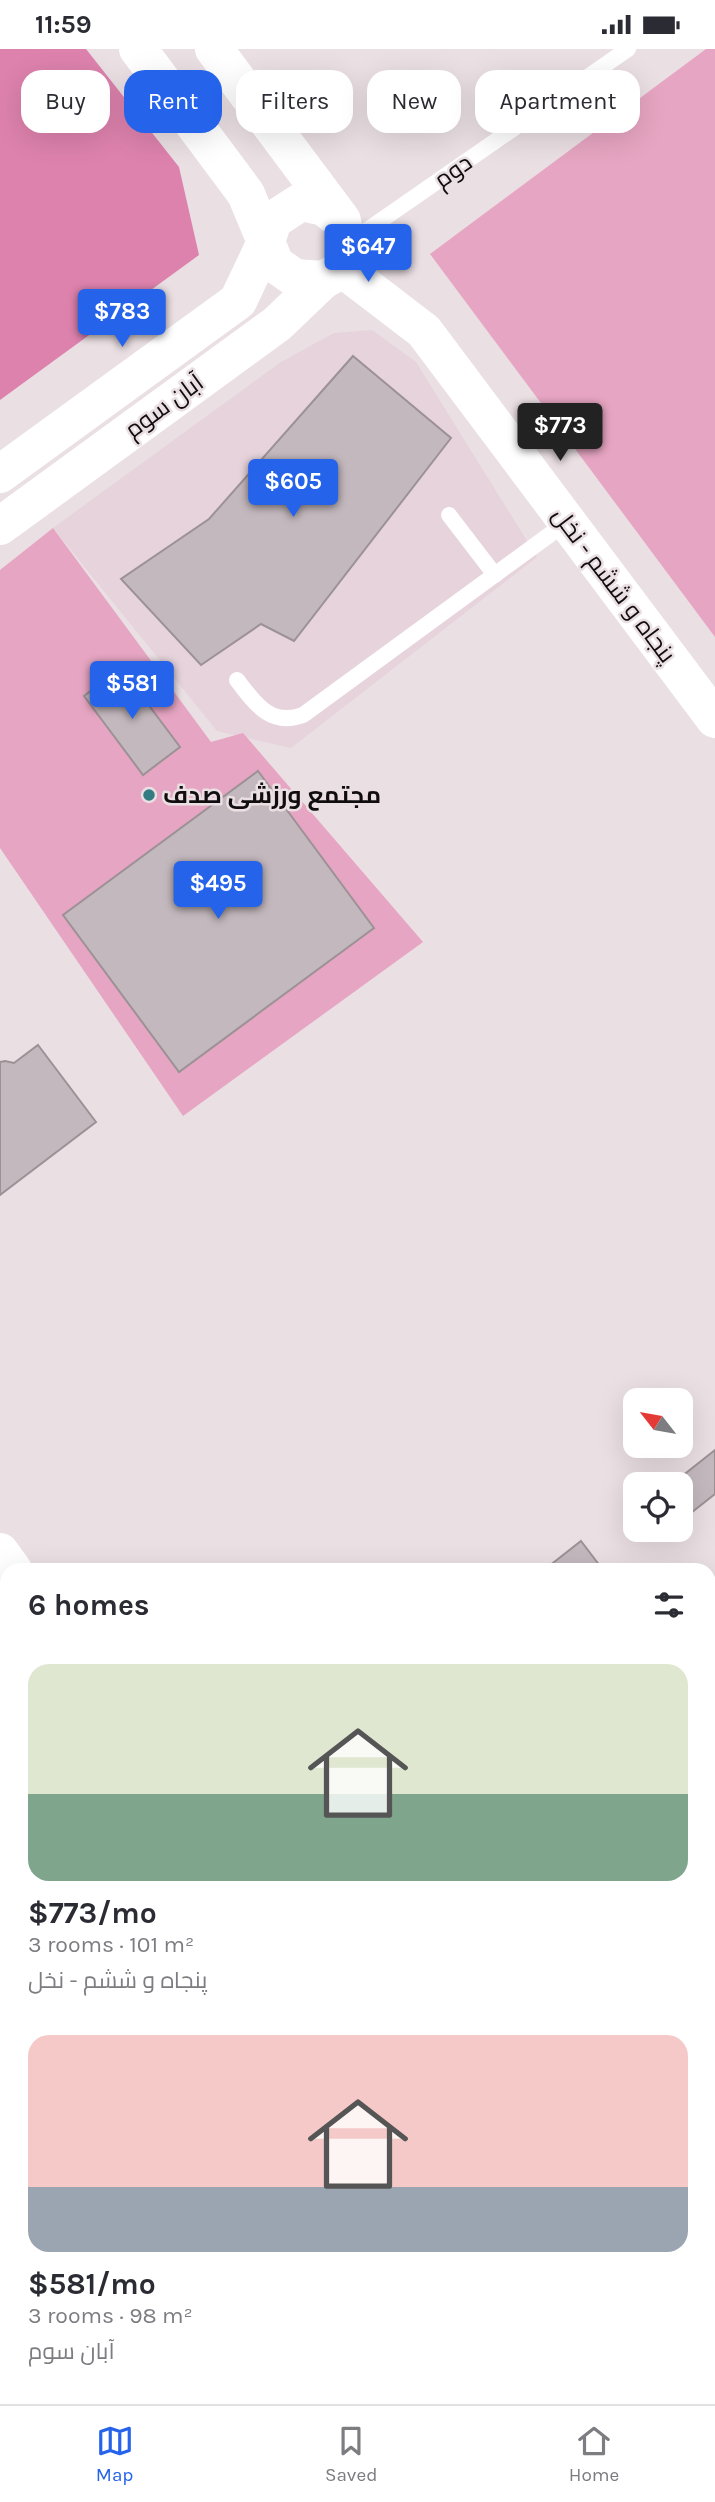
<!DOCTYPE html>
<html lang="en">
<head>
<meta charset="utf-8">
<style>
  :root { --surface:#fff; --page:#f2f2f3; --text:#2b2b33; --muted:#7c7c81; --line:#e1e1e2; --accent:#2563eb }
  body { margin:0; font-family:Karla,Cairo,sans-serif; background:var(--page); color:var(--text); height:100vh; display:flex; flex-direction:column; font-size:26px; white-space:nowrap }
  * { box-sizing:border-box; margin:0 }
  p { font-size:23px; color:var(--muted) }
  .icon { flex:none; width:38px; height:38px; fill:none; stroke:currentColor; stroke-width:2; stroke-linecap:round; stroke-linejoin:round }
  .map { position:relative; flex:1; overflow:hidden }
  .side { position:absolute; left:0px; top:1514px; width:716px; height:842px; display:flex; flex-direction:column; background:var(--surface); border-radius:21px 21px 0 0; box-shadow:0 7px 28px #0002 }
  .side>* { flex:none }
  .hud { position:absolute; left:21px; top:21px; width:674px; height:63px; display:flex; gap:14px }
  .needle { width:46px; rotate:301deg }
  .controls { position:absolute; left:623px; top:1339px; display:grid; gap:14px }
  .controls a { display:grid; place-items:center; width:70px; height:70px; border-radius:14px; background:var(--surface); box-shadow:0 7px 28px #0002; font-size:35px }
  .price { position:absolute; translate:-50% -60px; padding:0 16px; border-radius:7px; background:var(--accent); color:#fff; font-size:23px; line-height:46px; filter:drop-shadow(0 2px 4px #0008) }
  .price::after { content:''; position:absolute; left:50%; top:42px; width:21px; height:16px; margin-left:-10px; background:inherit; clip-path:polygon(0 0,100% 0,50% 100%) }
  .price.on { background:#222; color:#fff }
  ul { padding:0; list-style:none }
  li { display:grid; align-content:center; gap:14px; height:371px; padding:0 28px }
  li span { display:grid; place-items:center; height:217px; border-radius:21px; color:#555 }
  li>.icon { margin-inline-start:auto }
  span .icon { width:126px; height:126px; fill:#fffc; stroke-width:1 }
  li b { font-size:30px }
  h2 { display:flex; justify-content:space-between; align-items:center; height:84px; padding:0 28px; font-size:30px }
  .chip { padding:0 24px; border-radius:21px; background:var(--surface); box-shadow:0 7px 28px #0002; font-size:24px; line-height:63px }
  .chip.on { background:var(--accent); color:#fff }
  .status { display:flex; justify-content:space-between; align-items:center; height:49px; padding:0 35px; background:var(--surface); direction:ltr }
  .status svg { height:19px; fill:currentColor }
  .tab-bar { display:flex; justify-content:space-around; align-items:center; height:98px; border-top:2px solid var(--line); background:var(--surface); font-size:19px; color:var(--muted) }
  .tab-bar a { display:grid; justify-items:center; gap:4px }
  .tab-bar .on { color:var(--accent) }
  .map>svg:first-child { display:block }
</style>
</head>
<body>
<div class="status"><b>11:59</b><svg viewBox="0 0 49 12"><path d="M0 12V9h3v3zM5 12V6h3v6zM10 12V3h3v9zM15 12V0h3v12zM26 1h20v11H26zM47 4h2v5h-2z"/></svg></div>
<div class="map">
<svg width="715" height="2355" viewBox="0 0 715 2355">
  <rect width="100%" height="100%" fill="#eadfe3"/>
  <!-- built -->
  <g fill="#e6d3db">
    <polygon points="372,281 416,313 537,508 291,699 217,682 53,479 281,313 334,284"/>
    <polygon points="227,2348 593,2348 598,2355 218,2355"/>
  </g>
  <!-- green -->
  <g fill="#e6a5c2">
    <polygon points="706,0 715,0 715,588 430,205"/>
    <polygon points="53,479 211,693 243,684 423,893 183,1067 0,799 0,521"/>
  </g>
  <!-- forest -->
  <polygon fill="#dd82ad" points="0,0 86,0 179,118 199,206 0,351"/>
  <!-- building -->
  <g fill="#c3b8bd" stroke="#9c9296" stroke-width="2">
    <polygon points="353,307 451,389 294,592 261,575 201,616 121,530 209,470"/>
    <polygon points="121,619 180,698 143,726 84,647"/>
    <polygon points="258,722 374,879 179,1023 63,866"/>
    <polygon points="38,996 96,1073 0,1146 0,1013 5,1012 14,1014"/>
    <polygon points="715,1401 715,1445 682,1471 681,1435 672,1435"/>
    <polygon points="581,1492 603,1521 544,1521"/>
    <polygon points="709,1597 715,1605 709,1612"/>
    <polygon points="709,1626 715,1634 715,1718 712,1720 715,1724 715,1749 709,1753"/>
    <polygon points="715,2038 715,2241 709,2232 709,2043"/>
    <polygon points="269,2348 449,2348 453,2355 260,2355"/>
  </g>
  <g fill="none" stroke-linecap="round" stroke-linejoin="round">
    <!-- service -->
    <g stroke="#fff" stroke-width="16">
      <polyline points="347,195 628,0"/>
      <polyline points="449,466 495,526"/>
      <path d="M237,631C255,654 270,678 303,666L567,473"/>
    </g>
    <!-- tertiary -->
    <g stroke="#fff" stroke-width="38">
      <polyline points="214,0 341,170"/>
      <polygon points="301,153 324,158 342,172 347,195 343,220 323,231 295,229 275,215 266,193 273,171"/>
      <polyline points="343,220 424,282 715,670"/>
      <polyline points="0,425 238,252 266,193 246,145 138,0"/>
      <polyline points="0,477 277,275 323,231"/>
      <polyline points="0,1503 13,1521"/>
      <polyline points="709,1930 715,1925"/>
      <polyline points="634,2348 639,2355"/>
      <polyline points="127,2355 136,2348"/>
    </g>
  </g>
  <!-- markers -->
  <circle fill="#337c81" stroke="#eadfe3" stroke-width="2.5" cx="149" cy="746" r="7"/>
  <g text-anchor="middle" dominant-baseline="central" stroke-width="5" stroke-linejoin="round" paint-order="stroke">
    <!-- street labels -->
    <g font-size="24" fill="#110d0f" stroke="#eadfe3">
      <text transform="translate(453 122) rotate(-35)">دوم</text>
      <text transform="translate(164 357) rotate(-36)">آبان سوم</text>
      <text transform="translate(614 536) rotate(53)">پنجاه و ششم - نخل</text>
    </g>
    <!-- poi labels -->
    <g font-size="24" font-weight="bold" fill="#110d0f" stroke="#eadfe3" text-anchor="start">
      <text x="163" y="746">مجتمع ورزشی صدف</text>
    </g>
  </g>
</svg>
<div class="controls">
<a><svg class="needle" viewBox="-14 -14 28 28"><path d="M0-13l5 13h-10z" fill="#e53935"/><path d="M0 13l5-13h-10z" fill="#7c7c81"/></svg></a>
<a><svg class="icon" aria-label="locate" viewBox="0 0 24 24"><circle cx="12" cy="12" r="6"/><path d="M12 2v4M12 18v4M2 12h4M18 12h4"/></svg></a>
</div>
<b class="price" style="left:368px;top:235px">$647</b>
<b class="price" style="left:122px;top:300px">$783</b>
<b class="price on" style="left:560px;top:414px">$773</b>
<b class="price" style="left:293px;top:470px">$605</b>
<b class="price" style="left:132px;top:672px">$581</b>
<b class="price" style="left:218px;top:872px">$495</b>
<div class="hud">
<a class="chip">Buy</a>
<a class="chip on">Rent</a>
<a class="chip">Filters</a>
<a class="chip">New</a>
<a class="chip">Apartment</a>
</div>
<section class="side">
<h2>6 homes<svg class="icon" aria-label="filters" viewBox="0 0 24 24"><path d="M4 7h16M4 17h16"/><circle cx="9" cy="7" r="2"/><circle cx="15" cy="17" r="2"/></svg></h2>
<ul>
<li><span style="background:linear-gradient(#dfe7d0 60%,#7fa58c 0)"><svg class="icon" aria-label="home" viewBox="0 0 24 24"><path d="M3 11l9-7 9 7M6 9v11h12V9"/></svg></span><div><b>$773/mo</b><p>3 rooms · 101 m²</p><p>پنجاه و ششم - نخل</p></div></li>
<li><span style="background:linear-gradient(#f6c9c9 70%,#9aa5b1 0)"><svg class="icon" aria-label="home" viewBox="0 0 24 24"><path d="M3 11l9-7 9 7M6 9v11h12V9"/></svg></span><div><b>$581/mo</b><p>3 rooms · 98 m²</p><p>آبان سوم</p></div></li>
</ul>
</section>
</div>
<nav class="tab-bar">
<a class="on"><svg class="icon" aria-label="map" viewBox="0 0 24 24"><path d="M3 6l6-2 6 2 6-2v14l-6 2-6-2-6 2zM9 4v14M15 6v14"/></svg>Map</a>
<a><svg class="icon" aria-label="saved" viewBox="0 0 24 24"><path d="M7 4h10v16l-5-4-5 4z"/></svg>Saved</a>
<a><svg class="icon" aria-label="home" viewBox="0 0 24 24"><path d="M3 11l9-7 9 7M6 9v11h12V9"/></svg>Home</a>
</nav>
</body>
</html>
